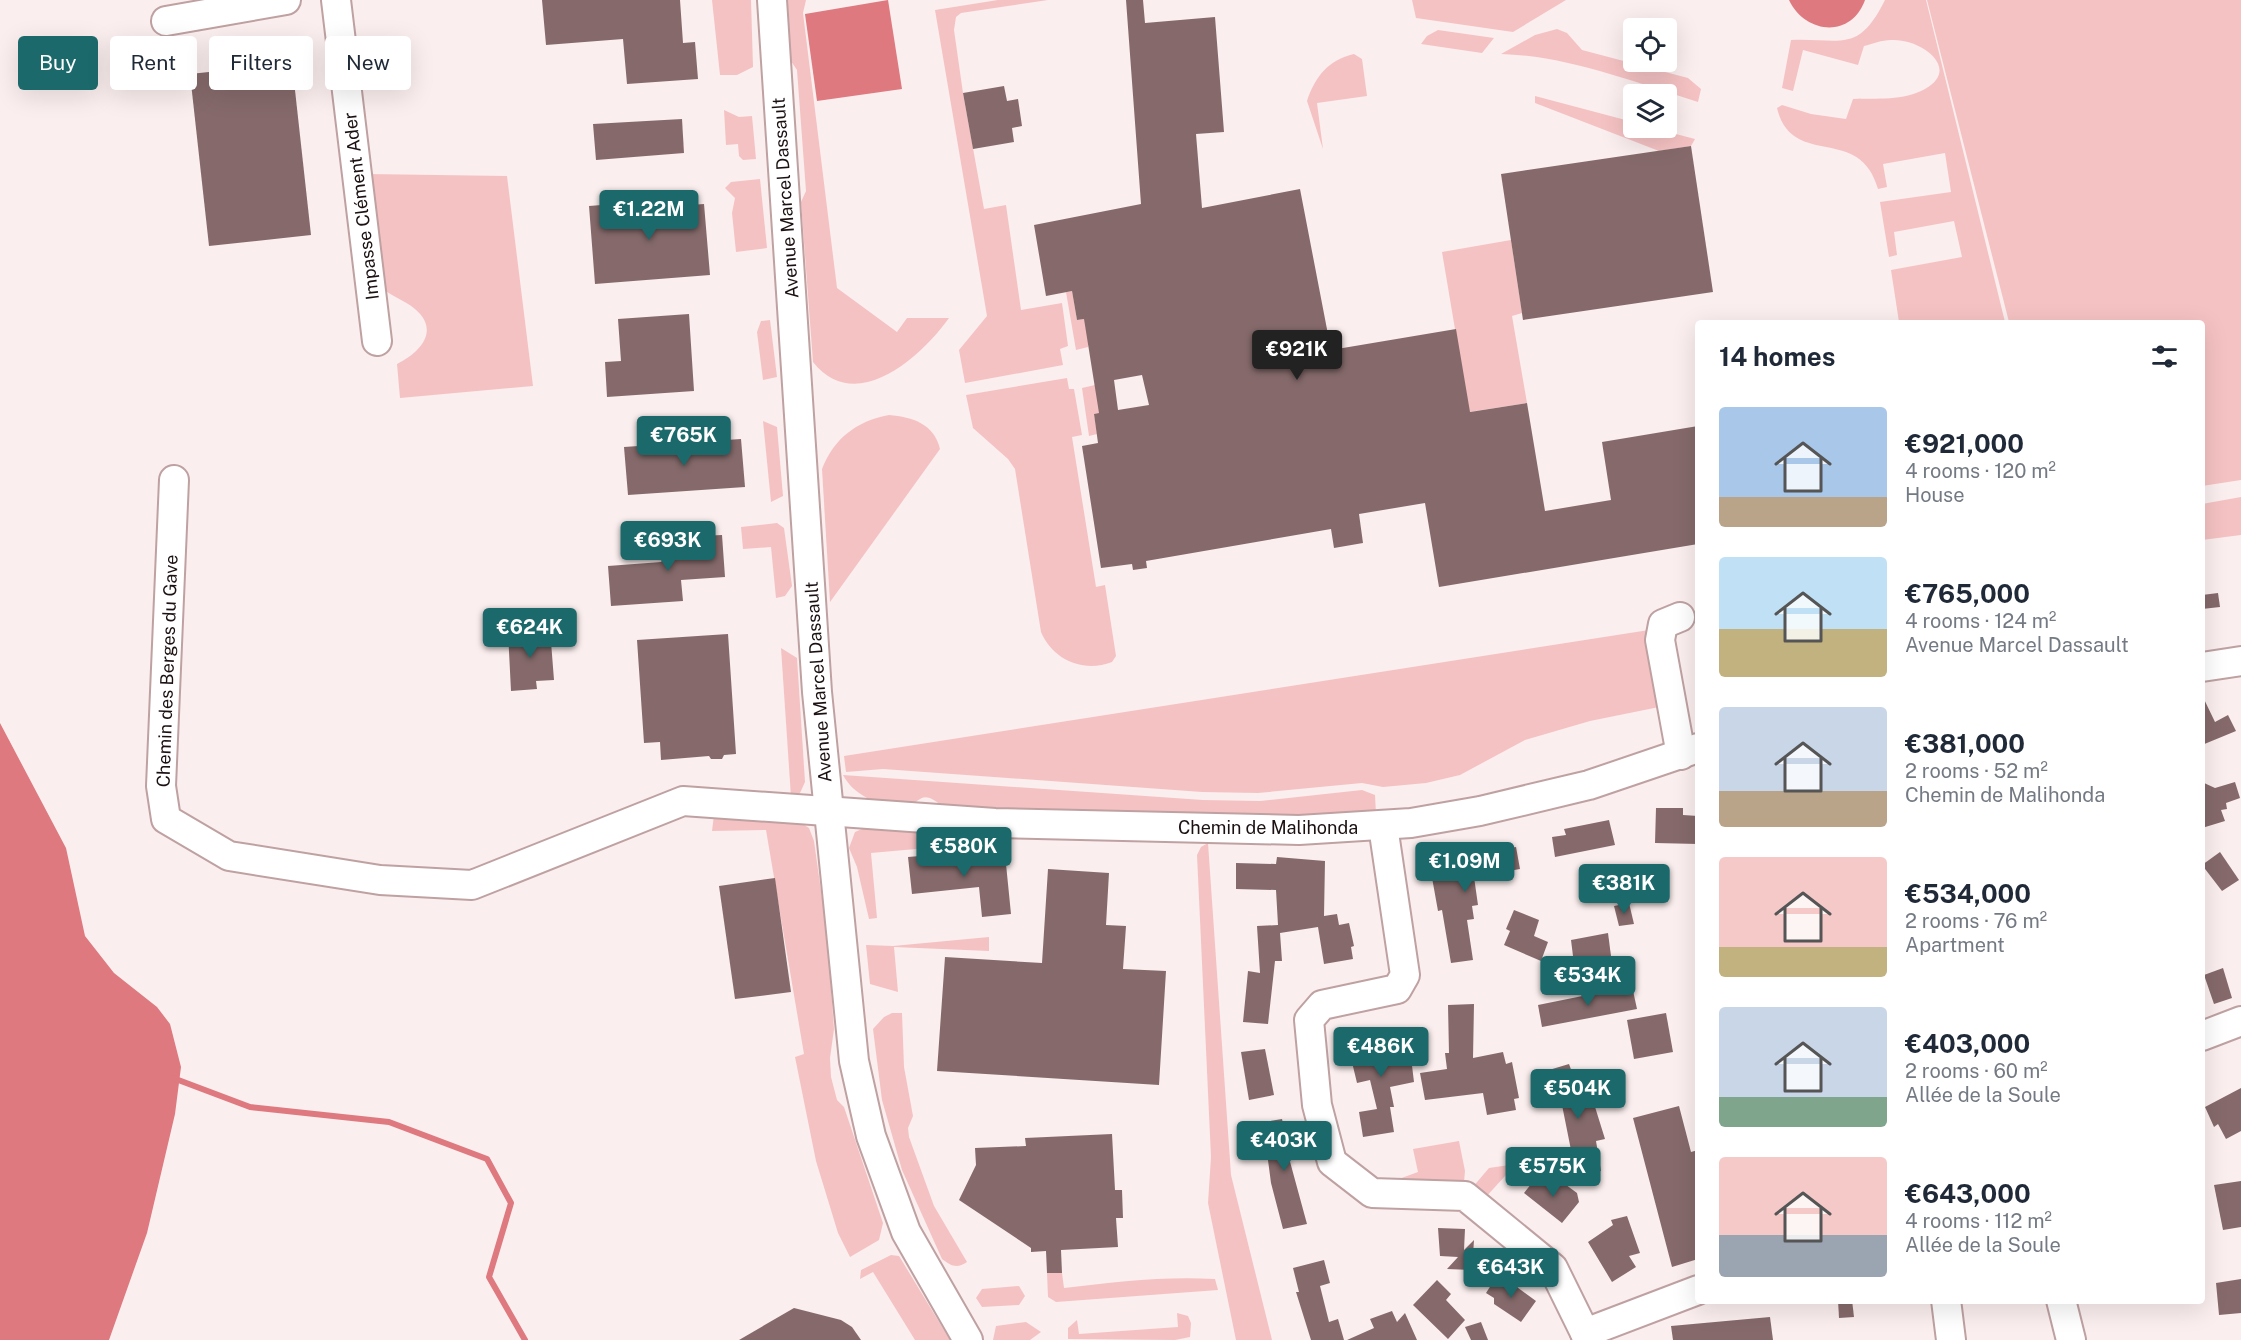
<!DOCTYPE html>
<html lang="en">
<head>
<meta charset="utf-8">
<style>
  :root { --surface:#fff; --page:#f2f2f3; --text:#1f2937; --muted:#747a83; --accent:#1c696b }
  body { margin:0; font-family:"Public Sans",sans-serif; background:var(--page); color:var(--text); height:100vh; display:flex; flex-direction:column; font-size:22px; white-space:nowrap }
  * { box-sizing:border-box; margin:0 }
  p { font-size:20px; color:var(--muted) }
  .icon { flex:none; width:33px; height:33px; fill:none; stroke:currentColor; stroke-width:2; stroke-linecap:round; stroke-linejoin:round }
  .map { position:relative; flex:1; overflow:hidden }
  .side { position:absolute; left:1695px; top:320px; width:510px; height:984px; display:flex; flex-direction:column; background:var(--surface); border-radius:6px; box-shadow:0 6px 24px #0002 }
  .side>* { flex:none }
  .guide { position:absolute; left:18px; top:36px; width:570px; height:54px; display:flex; gap:12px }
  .controls { position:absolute; left:1623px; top:18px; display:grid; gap:12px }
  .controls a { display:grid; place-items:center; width:54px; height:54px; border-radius:6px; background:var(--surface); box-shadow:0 6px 24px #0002; font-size:30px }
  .price { position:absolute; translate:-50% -51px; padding:0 14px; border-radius:6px; background:var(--accent); color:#fff; font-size:20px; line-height:39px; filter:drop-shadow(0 2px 3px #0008) }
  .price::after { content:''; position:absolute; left:50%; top:36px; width:18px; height:14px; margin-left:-9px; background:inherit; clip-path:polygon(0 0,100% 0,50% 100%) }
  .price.active { background:#222; color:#fff }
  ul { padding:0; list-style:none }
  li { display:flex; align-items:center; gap:18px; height:150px; padding:0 24px }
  li span { display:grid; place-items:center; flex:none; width:168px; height:120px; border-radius:6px; color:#555 }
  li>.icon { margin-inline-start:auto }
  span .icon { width:72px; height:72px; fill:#fffc; stroke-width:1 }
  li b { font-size:26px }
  h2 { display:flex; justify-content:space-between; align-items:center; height:72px; padding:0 24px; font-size:26px }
  .pill { padding:0 21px; border-radius:6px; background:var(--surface); box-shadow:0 6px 24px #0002; font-size:21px; line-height:54px }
  .pill.active { background:var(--accent); color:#fff }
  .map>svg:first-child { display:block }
</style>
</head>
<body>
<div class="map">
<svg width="2241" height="1340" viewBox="0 0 2241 1340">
  <rect width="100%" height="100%" fill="#fbeeee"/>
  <!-- green -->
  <g fill="#f5c2c3">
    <polygon points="712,0 751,0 753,67 737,75 720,75"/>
    <path d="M785,0H806L803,13L837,288L897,332L907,318H949C921,357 856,416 813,362L801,202L806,191L797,70L787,55Z"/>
    <polygon points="998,0 1048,0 961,13 956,17 954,30 963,93 984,209 1006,205 1021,310 1062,303 1068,346 1060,349 1063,365 965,383 959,350 987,316 935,10"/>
    <polygon points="1412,0 1566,0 1513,32 1416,18"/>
    <path d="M1885,0H1926L2005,322H1899L1891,270L1962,257L1954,221L1894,232L1897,255L1889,257L1880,202L1951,192L1945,153L1883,164L1887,187L1878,189C1860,123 1792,170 1777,108L1782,105L1811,114L1846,119L1853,99C1876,98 1904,101 1925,89C1962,68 1920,38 1891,40C1882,40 1872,44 1864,46L1858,65L1803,50L1793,91L1782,88L1791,40C1842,38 1858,54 1885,0Z"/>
    <polygon points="1927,0 2241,0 2241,480 2202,486 2202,322 2009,322"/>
    <path d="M1557,29L1567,33L1582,50L1688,78L1701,89L1698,102C1633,82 1568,56 1501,54L1535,35Z"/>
    <polygon points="1438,30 1494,38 1482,53 1421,44 1427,36"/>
    <path d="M1354,54L1362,59L1367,96L1317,103L1323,149L1307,101C1315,77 1328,60 1354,54Z"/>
    <polygon points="1535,96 1633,122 1634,128 1653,128 1695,139 1691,146 1659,151 1535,103"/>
    <polygon points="724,110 739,117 752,116 756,159 743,160 739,156 738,144 726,145"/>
    <path d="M367,174L507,176L533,386L400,398L397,364C419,353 441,331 415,309C403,299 391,297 379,285Z"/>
    <polygon points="760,179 767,248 736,252 732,213 735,198 725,188 731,182"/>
    <polygon points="1511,240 1522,313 1512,316 1527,403 1469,412 1442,252"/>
    <polygon points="1072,291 1077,320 1090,318 1094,341 1088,343 1088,347 1076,350 1066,292"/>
    <polygon points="770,320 777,377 763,380 757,332 761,321"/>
    <path d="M1067,378L1069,389H1074L1082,435L1072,437L1096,587L1105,585L1116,656L1112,662C1083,673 1053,660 1041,632L1015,469L1008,459L973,428L966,395Z"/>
    <polygon points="1095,385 1108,412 1094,414 1097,434 1089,436 1082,388"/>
    <path d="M889,415C913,417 934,424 940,449L830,602L822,469C834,438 857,421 889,415Z"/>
    <polygon points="763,421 777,427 783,496 771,502"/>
    <polygon points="2241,497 2241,535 2202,540 2202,504"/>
    <polygon points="777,523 784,528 792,586 785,596 776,598 771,547 743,549 741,527"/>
    <polygon points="1649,630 1664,706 1590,721 1525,740 1460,775 1426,783 1383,787 1362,783 1258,793 1202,792 883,769 846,772 844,756"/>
    <polygon points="781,648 797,658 805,782 800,793 791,797"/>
    <path d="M843,775L1203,800L1260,801L1362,790L1375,795L1376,814L1266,820L946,809C918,786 925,804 904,805C880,807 854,796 843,775Z"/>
    <polygon points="714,815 798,821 809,828 814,841 827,934 834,1029 830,1058 831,1077 837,1100 844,1107 883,1223 879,1240 850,1257 838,1233 816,1161 795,1057 804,1054 766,830 712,831"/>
    <polygon points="869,826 968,831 968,852 928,855 927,848 871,853 877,918 869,919 857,867 849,848 855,832"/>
    <polygon points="1208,843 1231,1175 1272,1340 1236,1340 1208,1203 1211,1157 1197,855 1201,847"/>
    <polygon points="989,937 989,951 894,947 898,992 870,984 866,945 893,946"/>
    <path d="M892,1013H902L904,1067L913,1116L908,1128L909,1137L934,1206L967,1262C957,1269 951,1266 942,1259L902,1170L882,1100L873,1029L884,1017Z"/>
    <polygon points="1459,1141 1465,1171 1464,1182 1396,1180 1418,1172 1413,1149"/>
    <polygon points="1516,1164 1484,1199 1472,1188 1489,1168"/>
    <polygon points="891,1255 899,1256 950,1340 915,1340 873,1272 860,1279 861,1270"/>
    <path d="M1047,1273H1062L1064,1288C1115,1282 1164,1276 1215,1279L1218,1290L1056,1302L1048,1297Z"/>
    <polygon points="1019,1286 1025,1296 1019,1305 982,1307 976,1298 982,1289"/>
    <polygon points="1177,1313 1188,1316 1191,1323 1190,1337 1175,1340 1068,1339 1068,1328 1077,1320 1079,1334 1178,1327"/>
    <polygon points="1026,1322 1041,1332 1030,1340 993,1340 996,1326"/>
  </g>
  <!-- water -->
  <g fill="#de797f">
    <polygon points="888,0 902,89 817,101 805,14"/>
    <path d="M1789,0H1865C1851,39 1805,34 1789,0Z"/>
    <polygon points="0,723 66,848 85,936 114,973 157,1007 170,1024 181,1067 175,1114 147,1233 109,1340 0,1340"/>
  </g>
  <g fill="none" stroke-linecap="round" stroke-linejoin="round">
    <!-- stream -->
    <polyline stroke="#de797f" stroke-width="6" points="173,1078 250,1107 389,1122 487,1159 511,1203 489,1277 525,1340"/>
  </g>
  <!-- building -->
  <g fill="#866a6b" fill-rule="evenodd">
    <polygon points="542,0 680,0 683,43 695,42 698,79 627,84 623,39 546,45"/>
    <path d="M1126,0H1143L1145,23L1215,17L1224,132L1196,134L1202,208L1300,189L1331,350L1456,329L1470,412L1527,403L1545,511L1611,500L1602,442L1698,426V544L1439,587L1425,503L1359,514L1363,543L1334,548L1331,529L1146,561L1147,568L1133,570L1132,564L1101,568L1082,446L1098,443L1094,414L1099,413L1084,319L1077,320L1072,291L1046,296L1034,225L1141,204ZM1142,375L1149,405L1118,410L1114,380Z"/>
    <polygon points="292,63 311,235 209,246 190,74"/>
    <polygon points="1004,86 1007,101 1018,99 1022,126 1012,128 1014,142 973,149 963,93"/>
    <polygon points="682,119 684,153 596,160 593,124"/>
    <polygon points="1691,146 1713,292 1523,320 1501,174"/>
    <polygon points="689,198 690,205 704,204 710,275 595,284 589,206"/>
    <polygon points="689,314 694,391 607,397 605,362 621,361 618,319"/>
    <polygon points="741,439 745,487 628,495 624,447"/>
    <polygon points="700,530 700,536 722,535 725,577 681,580 683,601 611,606 608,566 661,562 679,542 678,538 683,537 689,531"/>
    <polygon points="2218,593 2220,607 2202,609 2202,595"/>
    <polygon points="550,629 554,680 536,681 537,689 511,691 508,632"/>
    <polygon points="728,634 736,754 724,755 722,759 711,759 709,756 661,760 660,742 644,743 637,640"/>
    <polygon points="2202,695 2215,722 2228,715 2236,731 2202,745"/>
    <polygon points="2202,782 2215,788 2235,782 2240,798 2226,803 2227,809 2221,810 2225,821 2202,828"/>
    <polygon points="1656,808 1683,808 1683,815 1698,816 1698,844 1655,843"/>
    <polygon points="1609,820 1615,845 1555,857 1552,837 1566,835 1564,829"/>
    <polygon points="1516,847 1520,869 1474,877 1478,905 1472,906 1474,919 1467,920 1473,960 1451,963 1442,910 1438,911 1429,861"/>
    <polygon points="968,852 969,858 1005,854 1011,914 982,917 979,887 912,894 908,857"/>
    <polygon points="2220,852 2239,880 2222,891 2202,865"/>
    <polygon points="1277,857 1325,861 1324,916 1337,914 1339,925 1349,923 1354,946 1351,947 1353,959 1324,964 1318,927 1280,933 1282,961 1275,961 1268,1024 1243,1022 1248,971 1260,973 1257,926 1278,925 1276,890 1236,889 1236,863 1276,864"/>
    <polygon points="1048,869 1109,873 1106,925 1126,926 1123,969 1166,971 1159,1085 937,1071 945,957 1042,963"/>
    <polygon points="775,878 791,992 735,999 719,886"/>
    <polygon points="1629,903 1634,924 1619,926 1614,906"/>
    <polygon points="1514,910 1539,920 1534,936 1548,942 1541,961 1504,945 1510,931 1506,929"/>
    <polygon points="1608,933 1611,956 1574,964 1571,940"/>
    <polygon points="2223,968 2232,998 2214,1004 2204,975"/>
    <polygon points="1632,986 1637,1009 1542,1027 1538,1005"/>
    <polygon points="1474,1004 1473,1058 1503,1052 1506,1064 1512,1062 1519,1098 1514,1099 1516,1110 1487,1115 1483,1093 1425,1100 1420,1073 1447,1069 1445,1053 1449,1053 1448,1005"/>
    <polygon points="1666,1013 1673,1052 1634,1059 1627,1020"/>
    <polygon points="1375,1032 1378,1045 1409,1041 1414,1082 1390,1087 1394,1107 1390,1107 1394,1132 1363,1137 1359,1112 1377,1109 1370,1080 1357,1083 1351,1058 1355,1058 1351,1036"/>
    <polygon points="1265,1049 1274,1095 1249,1100 1241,1052"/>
    <polygon points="1569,1064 1581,1097 1591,1094 1605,1139 1596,1141 1601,1171 1576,1175 1562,1105 1557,1107 1548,1080 1552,1078 1549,1070"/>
    <polygon points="2241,1088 2241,1131 2226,1139 2218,1124 2214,1127 2205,1107"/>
    <polygon points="1679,1106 1691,1152 1698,1150 1698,1259 1672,1267 1633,1118"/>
    <polygon points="1282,1119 1284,1128 1296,1126 1301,1156 1289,1158 1307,1224 1283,1229 1271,1183 1264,1130 1266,1130 1264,1122"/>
    <polygon points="1112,1134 1115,1190 1122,1190 1123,1218 1116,1218 1118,1247 1061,1250 1062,1273 1047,1273 1046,1251 1031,1252 1031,1248 959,1200 976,1165 975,1148 1026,1146 1025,1138"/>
    <polygon points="1539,1174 1556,1189 1562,1182 1577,1193 1579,1202 1562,1223 1524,1193"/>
    <polygon points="2241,1181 2241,1227 2223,1230 2214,1185"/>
    <polygon points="1627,1216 1640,1253 1629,1256 1636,1267 1612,1282 1588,1242 1613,1225 1611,1220"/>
    <polygon points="1438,1228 1465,1229 1464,1250 1474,1240 1472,1270 1447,1269 1458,1257 1440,1256"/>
    <polygon points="1324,1260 1330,1283 1320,1286 1329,1322 1338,1319 1344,1340 1311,1340 1296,1292 1299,1292 1293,1268"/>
    <polygon points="1497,1276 1505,1281 1506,1279 1536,1301 1521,1322 1494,1304 1494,1298 1486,1293"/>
    <polygon points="2241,1279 2241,1313 2219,1315 2216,1283"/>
    <polygon points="1437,1280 1451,1294 1446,1300 1465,1320 1448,1339 1413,1305"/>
    <polygon points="1838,1300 1852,1300 1854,1317 1839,1318"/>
    <polygon points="794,1308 841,1320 852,1327 861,1340 739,1340"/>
    <polygon points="1392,1311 1397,1322 1405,1313 1417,1340 1347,1340 1374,1328 1370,1319"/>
    <polygon points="1770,1317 1773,1340 1673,1340 1671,1326"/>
    <polygon points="1481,1322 1488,1340 1471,1340 1465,1327"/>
  </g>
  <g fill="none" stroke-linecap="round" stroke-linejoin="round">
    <!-- minor casing -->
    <g stroke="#bfa1a2" stroke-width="32">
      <g id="minor">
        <polyline points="336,0 377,341"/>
        <polyline points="772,0 817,692 854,1061 871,1136 906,1232 968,1340"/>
        <polyline points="166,21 286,0"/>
        <polyline points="174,480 161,786 166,819 229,856 380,880 472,885 683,801 995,823 1299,830 1411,823 1480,811 1589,785 1698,748"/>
        <polyline points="1680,617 1663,624 1660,640 1681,755"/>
        <polyline points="2202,667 2241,661"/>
        <polyline points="1383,826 1405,975 1397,989 1322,1005 1309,1020 1317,1105 1332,1162 1372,1193 1465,1196 1553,1268 1585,1333"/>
        <polyline points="2202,1036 2241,1021"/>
        <polyline points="1946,1300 1951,1340"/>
        <polyline points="2061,1300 2071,1340"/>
        <polyline points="1585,1333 1698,1290"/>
      </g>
    </g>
    <!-- minor -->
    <use href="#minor" stroke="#fff" stroke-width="28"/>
  </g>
  <g text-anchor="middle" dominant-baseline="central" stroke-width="4.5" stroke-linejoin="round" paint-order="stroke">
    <!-- street labels -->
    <g font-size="18" fill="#1c1112" stroke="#fff">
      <text transform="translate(785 198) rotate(-94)">Avenue Marcel Dassault</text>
      <text transform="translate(361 206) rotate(-97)">Impasse Clément Ader</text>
      <text transform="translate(167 671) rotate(-88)">Chemin des Berges du Gave</text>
      <text transform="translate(818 682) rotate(-94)">Avenue Marcel Dassault</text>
      <text x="1268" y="827">Chemin de Malihonda</text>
    </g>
  </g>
</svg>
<div class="controls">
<a><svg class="icon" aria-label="locate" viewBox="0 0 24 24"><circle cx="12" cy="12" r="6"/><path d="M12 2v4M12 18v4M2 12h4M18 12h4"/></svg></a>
<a><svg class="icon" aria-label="layers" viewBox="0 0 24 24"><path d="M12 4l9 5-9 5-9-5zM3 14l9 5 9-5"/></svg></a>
</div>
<b class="price" style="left:649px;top:241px">€1.22M</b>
<b class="price active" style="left:1297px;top:381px">€921K</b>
<b class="price" style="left:684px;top:467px">€765K</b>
<b class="price" style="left:668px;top:572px">€693K</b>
<b class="price" style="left:530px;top:659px">€624K</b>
<b class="price" style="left:964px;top:878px">€580K</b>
<b class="price" style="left:1465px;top:893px">€1.09M</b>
<b class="price" style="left:1624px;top:915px">€381K</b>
<b class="price" style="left:1588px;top:1007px">€534K</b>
<b class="price" style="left:1381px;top:1078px">€486K</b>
<b class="price" style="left:1578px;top:1120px">€504K</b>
<b class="price" style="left:1284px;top:1172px">€403K</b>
<b class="price" style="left:1553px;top:1198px">€575K</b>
<b class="price" style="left:1511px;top:1299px">€643K</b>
<div class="guide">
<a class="pill active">Buy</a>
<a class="pill">Rent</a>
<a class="pill">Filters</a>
<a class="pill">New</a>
</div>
<section class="side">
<h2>14 homes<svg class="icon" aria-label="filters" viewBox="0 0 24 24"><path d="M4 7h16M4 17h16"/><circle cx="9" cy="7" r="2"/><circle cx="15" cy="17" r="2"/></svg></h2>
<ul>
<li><span style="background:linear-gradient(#a9c7e8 75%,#b9a48a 0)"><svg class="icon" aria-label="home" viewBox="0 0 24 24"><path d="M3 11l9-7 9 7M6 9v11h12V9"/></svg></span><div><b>€921,000</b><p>4 rooms · 120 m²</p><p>House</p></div></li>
<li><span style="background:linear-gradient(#bfe0f5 60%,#c2b280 0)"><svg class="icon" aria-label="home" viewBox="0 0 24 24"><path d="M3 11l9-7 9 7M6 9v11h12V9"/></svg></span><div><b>€765,000</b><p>4 rooms · 124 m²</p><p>Avenue Marcel Dassault</p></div></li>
<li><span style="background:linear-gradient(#c9d6e8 70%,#b9a48a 0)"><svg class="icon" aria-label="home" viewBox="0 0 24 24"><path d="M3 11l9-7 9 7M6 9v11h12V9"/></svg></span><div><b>€381,000</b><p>2 rooms · 52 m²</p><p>Chemin de Malihonda</p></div></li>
<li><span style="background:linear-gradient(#f6c9c9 75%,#c2b280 0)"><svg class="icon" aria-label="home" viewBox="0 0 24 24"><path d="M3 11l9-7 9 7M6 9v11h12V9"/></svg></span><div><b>€534,000</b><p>2 rooms · 76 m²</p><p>Apartment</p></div></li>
<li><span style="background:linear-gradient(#c9d6e8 75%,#7fa58c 0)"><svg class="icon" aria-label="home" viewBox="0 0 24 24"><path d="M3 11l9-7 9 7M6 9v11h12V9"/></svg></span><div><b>€403,000</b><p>2 rooms · 60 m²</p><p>Allée de la Soule</p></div></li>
<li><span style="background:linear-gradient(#f6c9c9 65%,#9aa5b1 0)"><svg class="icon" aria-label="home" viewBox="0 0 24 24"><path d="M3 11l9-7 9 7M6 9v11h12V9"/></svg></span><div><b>€643,000</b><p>4 rooms · 112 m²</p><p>Allée de la Soule</p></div></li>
</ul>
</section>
</div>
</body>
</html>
